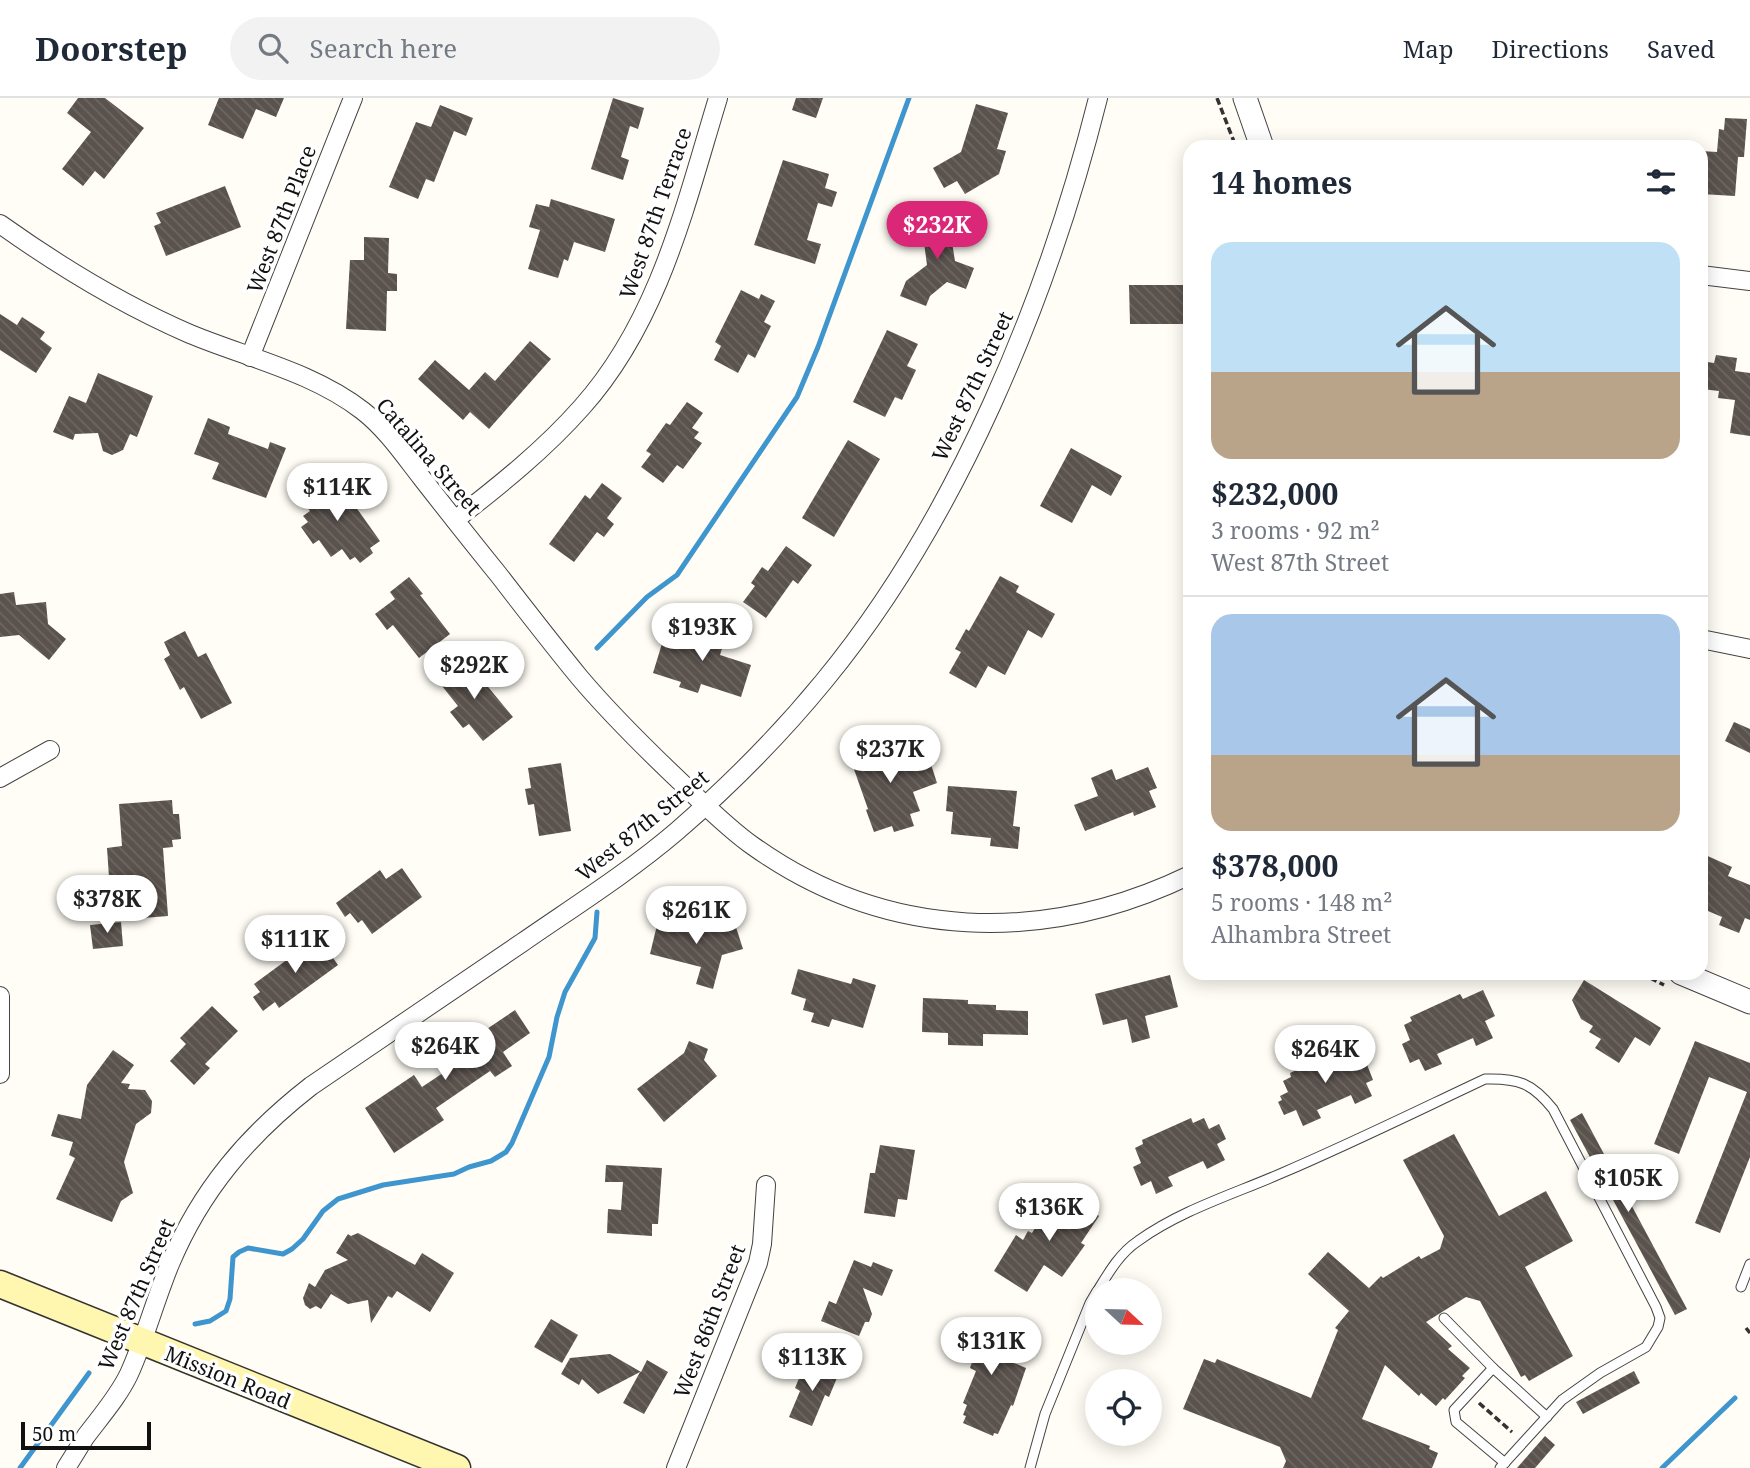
<!DOCTYPE html>
<html lang="en">
<head>
<meta charset="utf-8">
<style>
  :root { --surface:#fff; --page:#f2f2f3; --text:#1f2937; --muted:#747a83; --line:#e0e1e3; --accent:#db2777 }
  body { margin:0; font-family:"Noto Serif",serif; background:var(--page); color:var(--text); height:100vh; display:flex; flex-direction:column; font-size:26px; white-space:nowrap }
  * { box-sizing:border-box; margin:0 }
  p { font-size:23px; color:var(--muted) }
  .icon { flex:none; width:38px; height:38px; fill:none; stroke:currentColor; stroke-width:2; stroke-linecap:round; stroke-linejoin:round }
  .map { position:relative; flex:1; overflow:hidden }
  .panel { position:absolute; left:1183px; top:42px; width:525px; height:840px; display:flex; flex-direction:column; background:var(--surface); border-radius:21px; box-shadow:0 4px 18px #0003 }
  .panel>* { flex:none }
  .needle { width:46px; rotate:112deg }
  .controls { position:absolute; left:1085px; top:1180px; display:grid; gap:14px }
  .controls a { display:grid; place-items:center; width:77px; height:77px; border-radius:50%; background:var(--surface); box-shadow:0 4px 18px #0003; font-size:35px }
  .scale { position:absolute; left:21px; bottom:18px; width:130px; box-sizing:border-box; padding-left:7px; border:4px solid #111; border-top:0; font-size:19px; line-height:24px; white-space:nowrap; color:#111; -webkit-text-stroke:5px #fff; paint-order:stroke }
  .price { position:absolute; translate:-50% -60px; padding:0 16px; border-radius:24px; background:#fff; color:#222; font-size:23px; line-height:46px; filter:drop-shadow(0 2px 4px #0008) }
  .price::after { content:''; position:absolute; left:50%; top:42px; width:21px; height:16px; margin-left:-10px; background:inherit; clip-path:polygon(0 0,100% 0,50% 100%) }
  .price.active { background:var(--accent); color:#fff }
  ul { padding:0; list-style:none }
  li { display:grid; align-content:center; gap:14px; height:371px; padding:0 28px }
  li+li { border-top:2px solid var(--line) }
  li span { display:grid; place-items:center; height:217px; border-radius:21px; color:#555 }
  li>.icon { margin-inline-start:auto }
  span .icon { width:126px; height:126px; fill:#fffc; stroke-width:1 }
  li b { font-size:30px }
  h2 { display:flex; justify-content:space-between; align-items:center; height:84px; padding:0 28px; font-size:30px }
  header { display:flex; align-items:center; gap:42px; box-sizing:border-box; height:98px; padding:0 35px; background:var(--surface); border-bottom:2px solid var(--line) }
  header strong { font-size:33px }
  nav { display:flex; gap:38px; margin-inline-start:auto; font-size:24px }
  .search { width:490px; height:63px; background:var(--page); display:flex; align-items:center; gap:18px; box-sizing:border-box; padding:0 24px; border-radius:38px; color:var(--muted); font-size:26px }
  .map>svg:first-child { display:block }
</style>
</head>
<body>
<header>
<strong>Doorstep</strong>
<div class="search"><svg class="icon" aria-label="search" viewBox="0 0 24 24"><circle cx="10" cy="10" r="6"/><path d="M15 15l6 6"/></svg>Search here</div>
<nav><a>Map</a><a>Directions</a><a>Saved</a></nav>
</header>
<div class="map">
<svg width="1750" height="1370" viewBox="0 0 1750 1370">
  <defs>
    <pattern id="building-back-hatch" width="6" height="6" patternUnits="userSpaceOnUse" patternTransform="scale(1.75)"><rect width="6" height="6" fill="#5a524d"/><path d="M-1 5l2 2M0 0l6 6M5-1l2 2" fill="none" stroke="#6d6662"/></pattern>
  </defs>
  <rect width="100%" height="100%" fill="#fffdf5"/>
  <g fill="none" stroke-linecap="round" stroke-linejoin="round">
    <!-- stream -->
    <g stroke="#3f96cf" stroke-width="5">
      <polyline points="597,550 647,499 677,477 797,299 818,249 909,0"/>
      <polyline points="195,1226 210,1223 226,1213 230,1201 233,1159 239,1154 248,1150 283,1156 292,1151 303,1141 323,1113 338,1101 383,1087 454,1076 469,1069 491,1063 506,1054 512,1045 549,959 557,919 565,894 595,840 597,814"/>
      <polyline points="20,1370 89,1275"/>
      <polyline points="1662,1370 1735,1300"/>
    </g>
  </g>
  <!-- building -->
  <g fill="url(#building-back-hatch)">
    <polygon points="78,0 105,0 144,30 104,81 95,73 83,88 62,71 91,34 67,15"/>
    <polygon points="219,0 284,0 276,19 256,11 243,41 208,27"/>
    <polygon points="613,0 644,10 638,31 630,28 621,59 629,62 623,82 591,71"/>
    <polygon points="796,0 823,0 816,20 792,12"/>
    <polygon points="976,6 1008,15 997,51 1006,53 999,76 965,96 957,83 944,90 933,70 961,54"/>
    <polygon points="440,7 473,20 466,38 454,33 434,84 426,81 418,101 389,89 416,24 431,29"/>
    <polygon points="1725,20 1747,21 1744,59 1738,59 1735,98 1701,96 1701,53 1717,54 1719,31 1724,32"/>
    <polygon points="783,62 829,76 825,90 837,94 832,109 818,105 807,142 821,146 815,166 754,147"/>
    <polygon points="225,88 241,129 166,158 154,128 161,125 156,115"/>
    <polygon points="551,101 615,121 605,154 574,144 568,163 564,161 558,180 528,171 540,132 529,129 536,106 549,109"/>
    <polygon points="926,112 959,124 952,144 955,163 974,170 966,191 947,184 930,198 926,208 900,198 906,183 927,167 923,137 917,135"/>
    <polygon points="364,139 389,140 388,175 397,176 397,193 387,193 386,233 346,231 350,162 364,162"/>
    <polygon points="1129,187 1187,187 1187,196 1190,196 1190,226 1130,226"/>
    <polygon points="741,192 759,201 761,196 775,203 764,224 771,228 755,260 748,256 738,275 714,262 721,248 715,244"/>
    <polygon points="0,216 17,227 22,219 45,234 40,241 52,250 36,275 0,252"/>
    <polygon points="887,232 918,246 907,268 916,272 902,302 895,299 885,319 853,304"/>
    <polygon points="530,243 551,261 489,331 470,314 463,322 418,281 435,262 469,292 485,274 495,283"/>
    <polygon points="1716,257 1737,260 1735,273 1750,275 1750,338 1730,335 1735,302 1718,300 1719,293 1701,291 1701,263 1714,265"/>
    <polygon points="98,275 153,298 137,339 130,336 123,352 112,357 103,353 98,335 75,336 73,342 53,334 69,298 86,305"/>
    <polygon points="687,304 703,315 692,330 699,334 694,340 702,345 683,371 677,367 663,385 641,369 651,356 646,353 666,325 670,327"/>
    <polygon points="208,320 230,329 228,336 268,351 270,344 286,350 266,400 212,381 219,365 194,356"/>
    <polygon points="848,342 880,361 834,439 802,420"/>
    <polygon points="1071,350 1122,378 1111,398 1092,387 1072,425 1040,408"/>
    <polygon points="326,379 338,396 343,391 380,443 370,450 373,455 360,465 355,459 350,462 342,451 331,459 319,442 313,446 301,429 308,424 303,418 310,413 299,399"/>
    <polygon points="602,385 622,400 607,420 614,426 604,439 597,434 574,464 549,446 585,397 590,401"/>
    <polygon points="786,448 812,467 798,486 793,482 766,520 743,504 755,488 751,485 762,469 768,473"/>
    <polygon points="1000,478 1019,488 1016,494 1055,516 1042,540 1028,532 1005,577 988,568 976,590 949,575 961,554 955,551 966,531 969,533"/>
    <polygon points="409,479 423,496 420,497 450,536 419,560 393,527 387,532 375,516 395,501 390,494"/>
    <polygon points="14,494 16,507 46,504 48,526 66,541 49,562 19,537 0,539 0,496"/>
    <polygon points="704,521 718,526 714,538 725,541 720,557 751,567 741,599 701,586 698,595 679,589 681,584 653,575 664,539 685,545 690,530 700,533"/>
    <polygon points="185,533 198,559 206,555 232,605 201,621 184,589 180,592 164,561 170,557 164,544"/>
    <polygon points="465,561 513,619 483,643 469,626 463,630 450,614 458,608 438,583"/>
    <polygon points="1734,624 1750,631 1750,655 1725,643"/>
    <polygon points="877,636 889,671 928,657 937,685 913,694 920,713 910,716 914,728 894,734 892,728 874,734 866,712 868,711 850,660 857,658 853,644"/>
    <polygon points="561,665 571,733 539,738 534,706 528,707 525,691 531,690 528,670"/>
    <polygon points="1148,669 1157,690 1149,693 1156,709 1134,718 1133,714 1085,733 1074,707 1098,698 1091,680 1112,671 1116,682"/>
    <polygon points="948,688 1017,693 1013,728 1020,729 1018,751 990,748 991,740 951,736 953,714 946,713"/>
    <polygon points="172,702 173,716 179,716 181,741 172,742 173,749 163,750 168,818 118,822 115,779 109,779 107,750 122,748 119,706"/>
    <polygon points="1701,755 1732,769 1728,778 1750,787 1750,822 1745,820 1739,835 1719,827 1722,819 1701,810"/>
    <polygon points="402,770 422,799 372,836 362,822 358,825 350,815 345,819 336,805 380,772 386,781"/>
    <polygon points="673,818 720,830 735,826 743,851 722,857 713,891 696,886 701,869 650,856 657,827 670,830"/>
    <polygon points="121,824 123,848 93,851 90,827"/>
    <polygon points="318,839 338,867 279,910 275,904 263,913 253,899 260,894 254,886"/>
    <polygon points="798,871 851,886 853,880 876,887 863,930 832,921 829,929 811,924 814,915 803,912 806,901 791,896"/>
    <polygon points="1170,877 1178,909 1145,918 1150,940 1132,945 1127,921 1103,927 1095,896"/>
    <polygon points="1584,882 1661,930 1650,948 1635,939 1619,965 1595,950 1601,941 1589,934 1593,928 1581,921 1572,902"/>
    <polygon points="1483,892 1495,918 1485,923 1493,940 1476,948 1473,940 1437,956 1442,966 1425,973 1419,961 1410,965 1402,946 1410,942 1404,927 1412,923 1410,919 1460,896 1463,901"/>
    <polygon points="923,900 968,902 968,906 996,907 996,912 1028,913 1028,937 983,936 983,948 948,947 948,935 922,934"/>
    <polygon points="212,908 238,933 205,966 210,970 194,987 170,963 186,946 180,940"/>
    <polygon points="515,912 530,935 503,954 512,968 495,979 490,973 436,1010 444,1022 394,1055 365,1010 414,977 422,989 458,965 447,949 480,927 484,933"/>
    <polygon points="689,943 708,951 704,962 717,978 664,1024 637,991 684,955"/>
    <polygon points="1695,943 1750,965 1750,1059 1720,1135 1695,1125 1747,994 1709,979 1679,1056 1654,1046"/>
    <polygon points="113,952 134,967 121,985 130,986 128,991 145,992 152,1003 151,1015 136,1026 124,1064 133,1095 121,1103 112,1124 56,1101 75,1060 69,1057 73,1044 51,1038 58,1016 81,1021 87,987"/>
    <polygon points="1339,952 1341,957 1351,952 1358,968 1366,964 1373,982 1366,985 1372,998 1355,1006 1351,997 1317,1012 1321,1020 1303,1028 1296,1012 1284,1017 1278,1004 1282,1002 1280,998 1288,994 1283,983 1291,979 1290,975"/>
    <polygon points="1582,1015 1687,1211 1675,1217 1570,1022"/>
    <polygon points="1191,1020 1193,1025 1204,1020 1209,1031 1219,1026 1226,1041 1217,1046 1225,1062 1207,1071 1203,1063 1168,1079 1173,1088 1156,1096 1151,1083 1141,1088 1133,1069 1141,1065 1135,1050 1143,1046 1142,1042"/>
    <polygon points="1454,1036 1499,1118 1546,1093 1573,1143 1525,1169 1573,1258 1529,1283 1525,1277 1521,1279 1480,1203 1466,1199 1426,1224 1452,1248 1448,1251 1470,1270 1462,1278 1465,1280 1445,1302 1443,1300 1436,1308 1421,1295 1419,1298 1385,1267 1362,1321 1430,1348 1429,1351 1438,1355 1432,1370 1283,1370 1286,1363 1280,1349 1183,1311 1204,1261 1215,1265 1217,1261 1311,1300 1338,1232 1335,1230 1349,1213 1308,1176 1328,1154 1369,1190 1381,1178 1383,1180 1419,1158 1421,1161 1440,1151 1444,1138 1403,1062"/>
    <polygon points="880,1047 915,1052 907,1102 898,1101 895,1119 864,1115 870,1075 875,1075"/>
    <polygon points="606,1067 662,1070 658,1126 652,1126 652,1138 607,1135 608,1111 621,1112 623,1084 605,1084"/>
    <polygon points="1070,1095 1097,1112 1095,1115 1099,1118 1081,1145 1085,1147 1062,1179 1044,1167 1027,1194 994,1173 1016,1137 1023,1142 1028,1133 1032,1135 1049,1108 1056,1112 1062,1102 1065,1103"/>
    <polygon points="358,1135 415,1167 422,1155 454,1175 430,1214 397,1193 392,1200 388,1198 371,1225 368,1202 348,1206 331,1196 321,1211 316,1208 310,1211 305,1207 303,1200 309,1185 315,1189 325,1172 348,1162 336,1155 348,1136 351,1138"/>
    <polygon points="854,1162 871,1169 873,1164 893,1172 882,1198 863,1190 872,1216 869,1224 865,1224 859,1238 821,1223 829,1203 836,1206"/>
    <polygon points="981,1220 1018,1235 1007,1262 1026,1270 1013,1308 1011,1307 998,1336 994,1335 993,1338 963,1325 966,1318 963,1317 967,1307 963,1305 976,1273 970,1270 973,1261 966,1258 970,1249 966,1247 973,1229 977,1230"/>
    <polygon points="551,1221 578,1237 562,1265 534,1249"/>
    <polygon points="610,1256 641,1274 647,1262 668,1274 644,1316 623,1305 640,1274 598,1296 582,1281 579,1287 561,1276 570,1260"/>
    <polygon points="805,1266 821,1272 822,1268 839,1275 829,1299 825,1297 812,1328 789,1319 800,1293 795,1290"/>
    <polygon points="1634,1273 1640,1285 1583,1316 1576,1304"/>
    <polygon points="1545,1338 1555,1347 1535,1370 1517,1370"/>
  </g>
  <g fill="none" stroke-linecap="round" stroke-linejoin="round">
    <!-- service casing -->
    <g stroke="#444" stroke-width="11">
      <g id="service">
        <polyline points="1741,1189 1750,1166"/>
        <path d="M1098,1192C1109,1174 1120,1155 1138,1143C1181,1112 1234,1096 1282,1075C1350,1046 1417,1013 1485,981C1518,980 1532,985 1553,1011L1656,1209L1660,1220L1658,1229L1646,1249L1600,1275L1562,1302L1500,1370"/>
        <polyline points="1444,1220 1493,1270"/>
        <polyline points="1505,1365 1456,1324 1454,1312 1493,1270 1547,1319"/>
        <polyline points="1030,1370 1045,1316 1090,1205 1097,1193"/>
      </g>
    </g>
    <!-- minor casing -->
    <g stroke="#444" stroke-width="20">
      <g id="minor">
        <path d="M0,126C59,168 123,207 190,236C248,260 313,274 363,313C386,331 403,356 421,379C446,411 472,444 498,476C525,511 552,546 580,580C613,619 650,655 687,690C708,710 729,731 753,748C886,843 1045,847 1190,777"/>
        <polyline points="1701,177 1750,183"/>
        <polyline points="250,259 353,0"/>
        <path d="M455,422C500,387 544,352 582,309C659,223 685,108 718,0"/>
        <polyline points="1701,541 1750,551"/>
        <polyline points="0,680 50,652"/>
        <polyline points="0,898 0,976"/>
        <path d="M66,1370C73,1359 79,1349 86,1338C101,1318 118,1299 129,1276C145,1241 155,1202 170,1166C201,1092 248,1037 311,988C382,940 452,892 523,844C575,808 629,774 677,733C730,687 779,638 824,583C956,423 1048,200 1098,0"/>
        <polyline points="676,1370 758,1165 762,1146 766,1087"/>
      </g>
    </g>
    <!-- tertiary casing -->
    <g stroke="#444" stroke-width="25">
      <g id="tertiary">
        <polyline points="1245,0 1262,49"/>
        <polyline points="1681,875 1750,904"/>
      </g>
    </g>
    <!-- secondary casing -->
    <g stroke="#333" stroke-width="29">
      <polyline id="secondary" points="0,1186 457,1370"/>
    </g>
    <!-- path -->
    <g stroke="#333" stroke-width="3.5" stroke-dasharray="7 3.5" stroke-linecap="butt">
      <polyline points="1217,0 1236,49"/>
      <polyline points="1641,875 1664,887"/>
      <polyline points="1746,1230 1750,1235"/>
      <polyline points="1479,1305 1512,1334"/>
    </g>
    <!-- service -->
    <use href="#service" stroke="#fff" stroke-width="9"/>
    <!-- minor -->
    <use href="#minor" stroke="#fff" stroke-width="18"/>
    <!-- tertiary -->
    <use href="#tertiary" stroke="#fff" stroke-width="23"/>
    <!-- secondary -->
    <use href="#secondary" stroke="#fff6b0" stroke-width="26"/>
  </g>
  <g text-anchor="middle" dominant-baseline="central" stroke-width="7" stroke-linejoin="round" paint-order="stroke">
    <!-- street labels -->
    <g font-size="21" fill="#111" stroke="#fff">
      <text transform="translate(655 115) rotate(-71)">West 87th Terrace</text>
      <text transform="translate(281 121) rotate(-69)">West 87th Place</text>
      <text transform="translate(972 288) rotate(-65)">West 87th Street</text>
      <text transform="translate(429 358) rotate(49)">Catalina Street</text>
      <text transform="translate(642 727) rotate(-39)">West 87th Street</text>
      <text transform="translate(136 1196) rotate(-67)">West 87th Street</text>
      <text transform="translate(709 1223) rotate(-69)">West 86th Street</text>
      <text transform="translate(228 1279) rotate(22)">Mission Road</text>
    </g>
  </g>
</svg>
<div class="controls">
<a><svg class="needle" viewBox="-14 -14 28 28"><path d="M0-13l5 13h-10z" fill="#e53935"/><path d="M0 13l5-13h-10z" fill="#747a83"/></svg></a>
<a><svg class="icon" aria-label="locate" viewBox="0 0 24 24"><circle cx="12" cy="12" r="6"/><path d="M12 2v4M12 18v4M2 12h4M18 12h4"/></svg></a>
</div>
<div class="scale">50 m</div>
<b class="price active" style="left:937px;top:163px">$232K</b>
<b class="price" style="left:337px;top:425px">$114K</b>
<b class="price" style="left:702px;top:565px">$193K</b>
<b class="price" style="left:474px;top:603px">$292K</b>
<b class="price" style="left:890px;top:687px">$237K</b>
<b class="price" style="left:107px;top:837px">$378K</b>
<b class="price" style="left:696px;top:848px">$261K</b>
<b class="price" style="left:295px;top:877px">$111K</b>
<b class="price" style="left:445px;top:984px">$264K</b>
<b class="price" style="left:1325px;top:987px">$264K</b>
<b class="price" style="left:1628px;top:1116px">$105K</b>
<b class="price" style="left:1049px;top:1145px">$136K</b>
<b class="price" style="left:991px;top:1279px">$131K</b>
<b class="price" style="left:812px;top:1295px">$113K</b>
<section class="panel">
<h2>14 homes<svg class="icon" aria-label="filters" viewBox="0 0 24 24"><path d="M4 7h16M4 17h16"/><circle cx="9" cy="7" r="2"/><circle cx="15" cy="17" r="2"/></svg></h2>
<ul>
<li><span style="background:linear-gradient(#bfe0f5 60%,#b9a48a 0)"><svg class="icon" aria-label="home" viewBox="0 0 24 24"><path d="M3 11l9-7 9 7M6 9v11h12V9"/></svg></span><div><b>$232,000</b><p>3 rooms · 92 m²</p><p>West 87th Street</p></div></li>
<li><span style="background:linear-gradient(#a9c7e8 65%,#b9a48a 0)"><svg class="icon" aria-label="home" viewBox="0 0 24 24"><path d="M3 11l9-7 9 7M6 9v11h12V9"/></svg></span><div><b>$378,000</b><p>5 rooms · 148 m²</p><p>Alhambra Street</p></div></li>
</ul>
</section>
</div>
</body>
</html>
